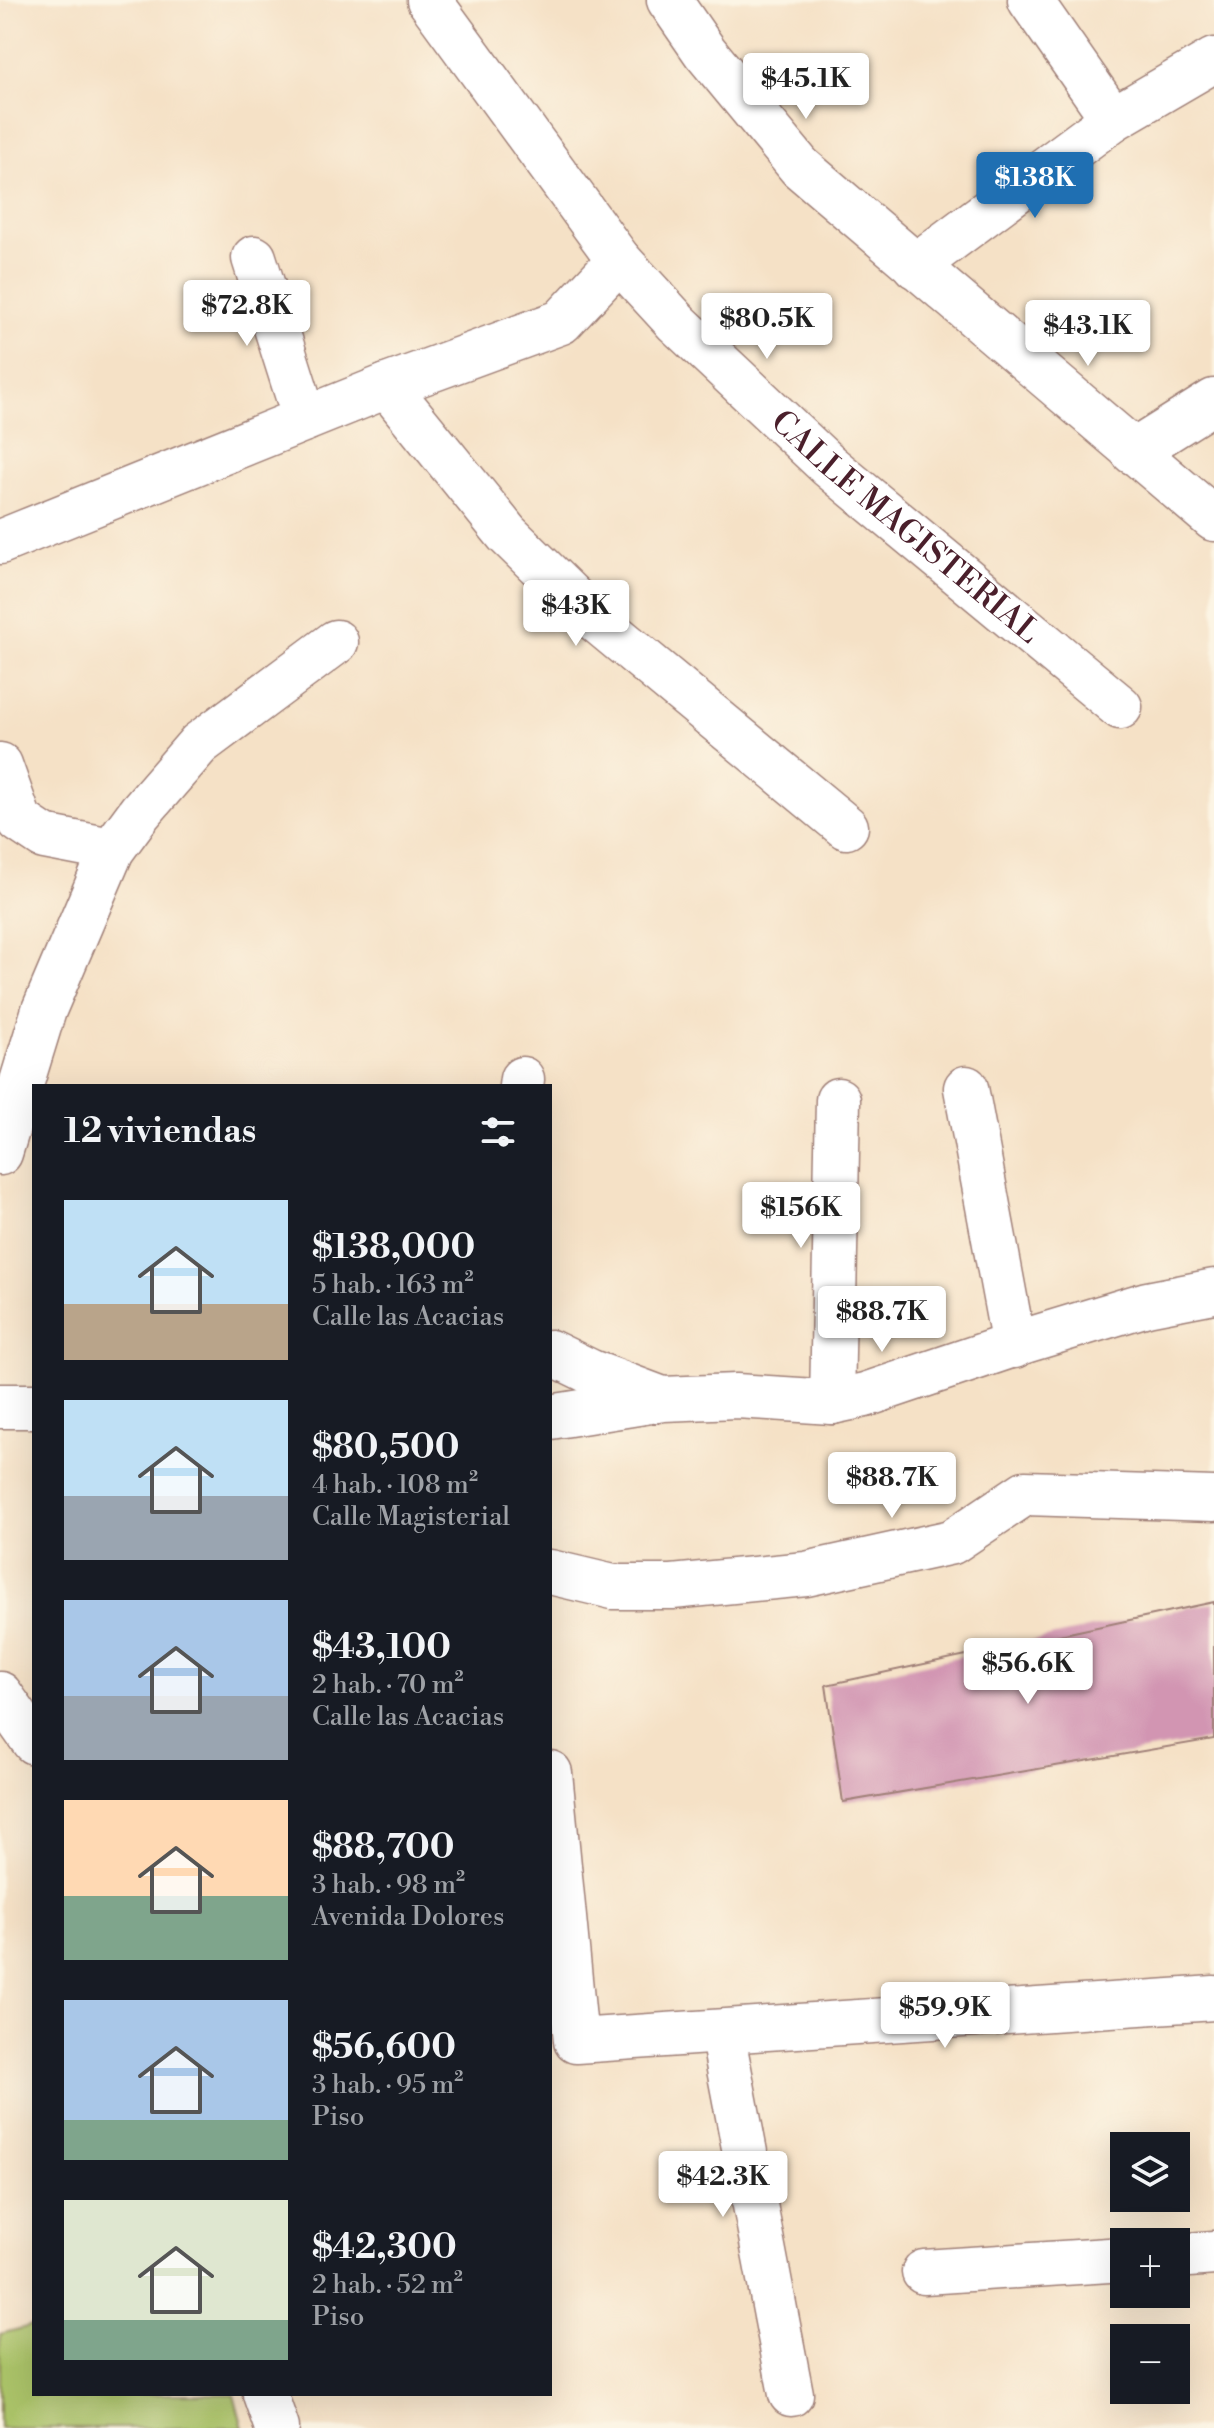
<!DOCTYPE html>
<html lang="es">
<head>
<meta charset="utf-8">
<style>
  :root { --surface:#171b24; --page:#20242c; --text:#f1f3f6; --muted:#9ea1a6; --accent:#1f6fb2 }
  body { margin:0; font-family:"Libre Bodoni",serif; background:var(--page); color:var(--text); height:100vh; display:flex; flex-direction:column; font-size:30px; white-space:nowrap }
  * { box-sizing:border-box; margin:0 }
  p { font-size:26px; color:var(--muted) }
  .icon { flex:none; width:44px; height:44px; fill:none; stroke:currentColor; stroke-width:2; stroke-linecap:round; stroke-linejoin:round }
  .map { position:relative; flex:1; overflow:hidden }
  .details { position:absolute; left:32px; top:1084px; width:520px; height:1312px; display:flex; flex-direction:column; background:var(--surface); border-radius:0px; box-shadow:0 8px 32px #0002 }
  .details>* { flex:none }
  .fabs { position:absolute; left:1110px; top:2132px; display:grid; gap:16px }
  .fabs a { display:grid; place-items:center; width:80px; height:80px; border-radius:0px; background:var(--surface); box-shadow:0 8px 32px #0002; font-size:40px }
  .price { position:absolute; translate:-50% -68px; padding:0 18px; border-radius:8px; background:#fff; color:#222; font-size:26px; line-height:52px; filter:drop-shadow(0 2px 4px #0008) }
  .price::after { content:''; position:absolute; left:50%; top:48px; width:24px; height:18px; margin-left:-12px; background:inherit; clip-path:polygon(0 0,100% 0,50% 100%) }
  .price.on { background:var(--accent); color:#fff }
  ul { padding:0; list-style:none }
  li { display:flex; align-items:center; gap:24px; height:200px; padding:0 32px }
  li span { display:grid; place-items:center; flex:none; width:224px; height:160px; border-radius:0px; color:#555 }
  li>.icon { margin-inline-start:auto }
  span .icon { width:96px; height:96px; fill:#fffc; stroke-width:1 }
  li b { font-size:34px }
  h2 { display:flex; justify-content:space-between; align-items:center; height:96px; padding:0 32px; font-size:34px }
  .map>svg:first-child { display:block }
</style>
</head>
<body>
<div class="map">
<svg width="1214" height="2428" viewBox="0 0 1214 2428">
  <rect width="100%" height="100%" fill="#fcf5e5"/>
  <filter id="ink" filterUnits="userSpaceOnUse"><feTurbulence type="fractalNoise" baseFrequency=".0125" numOctaves="2"/><feDisplacementMap in="SourceGraphic" scale="16" xChannelSelector="R" yChannelSelector="G"/><feConvolveMatrix kernelMatrix="1 2 1 2 8 2 1 2 1" color-interpolation-filters="sRGB"/></filter>
  <filter id="wash" filterUnits="userSpaceOnUse"><feTurbulence type="fractalNoise" baseFrequency=".006" numOctaves="4" result="noise"/><feDisplacementMap in="SourceGraphic" scale="32" xChannelSelector="R" yChannelSelector="G"/><feGaussianBlur stdDeviation="1.8" result="paint"/><feColorMatrix in="noise" values="0 0 0 0 0 0 0 0 0 0 0 0 0 0 0 0 0 1.4 0 .05"/><feComposite in="paint" operator="in"/></filter>
  <g filter="url(#wash)">
    <rect width="100%" height="100%" fill="#f5e1c6"/>
    <!-- green -->
    <polygon fill="#aac267" stroke="#7a7049" stroke-width="2" points="34,2325 34,2394 234,2394 243,2428 0,2428 0,2334"/>
    <g id="blocks">
      <!-- building -->
      <polygon fill="#d295b2" points="1214,1602 1214,1739 843,1802 826,1685"/>
    </g>
  </g>
  <g filter="url(#ink)">
    <use href="#blocks" fill-opacity="0" stroke="#a08078" stroke-width="2"/>
    <g fill="none" stroke-linecap="round" stroke-linejoin="round">
      <!-- minor casing -->
      <g stroke="#a08078" stroke-width="47">
        <g id="minor">
          <path id="s1" d="M429,0L619,260L677,323L829,466L1120,707"/>
          <polyline points="1030,0 1113,119"/>
          <polyline points="254,258 305,419"/>
          <polyline points="915,266 1113,119 1214,60"/>
          <polyline points="387,386 507,534 591,616 846,827"/>
          <polyline points="1133,452 1214,401"/>
          <polyline points="0,542 387,386 561,322 619,260"/>
          <polyline points="0,765 20,821 44,837 112,850"/>
          <polyline points="521,1086 522,1079"/>
          <polyline points="966,1088 1014,1346"/>
          <polyline points="0,1153 44,1010 112,850 140,812 199,744 336,642"/>
          <polyline points="550,1352 591,1372 660,1398"/>
          <polyline points="832,1402 838,1100"/>
          <polyline points="0,1406 34,1406"/>
          <polyline points="550,1417 663,1399 736,1396 832,1402 865,1395 1028,1340 1147,1304 1214,1291"/>
          <polyline points="550,1572 613,1587 672,1587 806,1574 952,1542 1025,1493 1214,1499"/>
          <polyline points="0,1694 34,1742"/>
          <polyline points="550,1773 576,2041 1214,1998"/>
          <polyline points="722,2032 791,2394"/>
          <polyline points="1176,2256 1214,2253"/>
          <polyline points="924,2272 1124,2259"/>
          <polyline points="265,2394 277,2428"/>
        </g>
      </g>
      <!-- tertiary casing -->
      <g stroke="#a08078" stroke-width="47">
        <polyline id="tertiary" points="669,0 705,52 800,167 1214,519"/>
      </g>
      <!-- minor -->
      <use href="#minor" stroke="#fff" stroke-width="44"/>
      <!-- tertiary -->
      <use href="#tertiary" stroke="#fff" stroke-width="44"/>
    </g>
  </g>
  <g text-anchor="middle" dominant-baseline="central" stroke-width="7" stroke-linejoin="round" paint-order="stroke">
    <!-- street labels -->
    <g font-size="32" fill="#4a1f2b" stroke="#fcf5e5">
      <text stroke="none"><textPath href="#s1" startOffset="714">CALLE MAGISTERIAL</textPath></text>
    </g>
  </g>
</svg>
<div class="fabs">
<a><svg class="icon" aria-label="layers" viewBox="0 0 24 24"><path d="M12 4l9 5-9 5-9-5zM3 14l9 5 9-5"/></svg></a>
<a>+</a>
<a>−</a>
</div>
<b class="price" style="left:806px;top:121px">$45.1K</b>
<b class="price on" style="left:1035px;top:220px">$138K</b>
<b class="price" style="left:247px;top:348px">$72.8K</b>
<b class="price" style="left:767px;top:361px">$80.5K</b>
<b class="price" style="left:1088px;top:368px">$43.1K</b>
<b class="price" style="left:576px;top:648px">$43K</b>
<b class="price" style="left:801px;top:1250px">$156K</b>
<b class="price" style="left:882px;top:1354px">$88.7K</b>
<b class="price" style="left:892px;top:1520px">$88.7K</b>
<b class="price" style="left:1028px;top:1706px">$56.6K</b>
<b class="price" style="left:945px;top:2050px">$59.9K</b>
<b class="price" style="left:723px;top:2219px">$42.3K</b>
<section class="details">
<h2>12 viviendas<svg class="icon" aria-label="filters" viewBox="0 0 24 24"><path d="M4 7h16M4 17h16"/><circle cx="9" cy="7" r="2"/><circle cx="15" cy="17" r="2"/></svg></h2>
<ul>
<li><span style="background:linear-gradient(#bfe0f5 65%,#b9a48a 0)"><svg class="icon" aria-label="home" viewBox="0 0 24 24"><path d="M3 11l9-7 9 7M6 9v11h12V9"/></svg></span><div><b>$138,000</b><p>5 hab. · 163 m²</p><p>Calle las Acacias</p></div></li>
<li><span style="background:linear-gradient(#bfe0f5 60%,#9aa5b1 0)"><svg class="icon" aria-label="home" viewBox="0 0 24 24"><path d="M3 11l9-7 9 7M6 9v11h12V9"/></svg></span><div><b>$80,500</b><p>4 hab. · 108 m²</p><p>Calle Magisterial</p></div></li>
<li><span style="background:linear-gradient(#a9c7e8 60%,#9aa5b1 0)"><svg class="icon" aria-label="home" viewBox="0 0 24 24"><path d="M3 11l9-7 9 7M6 9v11h12V9"/></svg></span><div><b>$43,100</b><p>2 hab. · 70 m²</p><p>Calle las Acacias</p></div></li>
<li><span style="background:linear-gradient(#ffd9b3 60%,#7fa58c 0)"><svg class="icon" aria-label="home" viewBox="0 0 24 24"><path d="M3 11l9-7 9 7M6 9v11h12V9"/></svg></span><div><b>$88,700</b><p>3 hab. · 98 m²</p><p>Avenida Dolores</p></div></li>
<li><span style="background:linear-gradient(#a9c7e8 75%,#7fa58c 0)"><svg class="icon" aria-label="home" viewBox="0 0 24 24"><path d="M3 11l9-7 9 7M6 9v11h12V9"/></svg></span><div><b>$56,600</b><p>3 hab. · 95 m²</p><p>Piso</p></div></li>
<li><span style="background:linear-gradient(#dfe7d0 75%,#7fa58c 0)"><svg class="icon" aria-label="home" viewBox="0 0 24 24"><path d="M3 11l9-7 9 7M6 9v11h12V9"/></svg></span><div><b>$42,300</b><p>2 hab. · 52 m²</p><p>Piso</p></div></li>
</ul>
</section>
</div>
</body>
</html>
